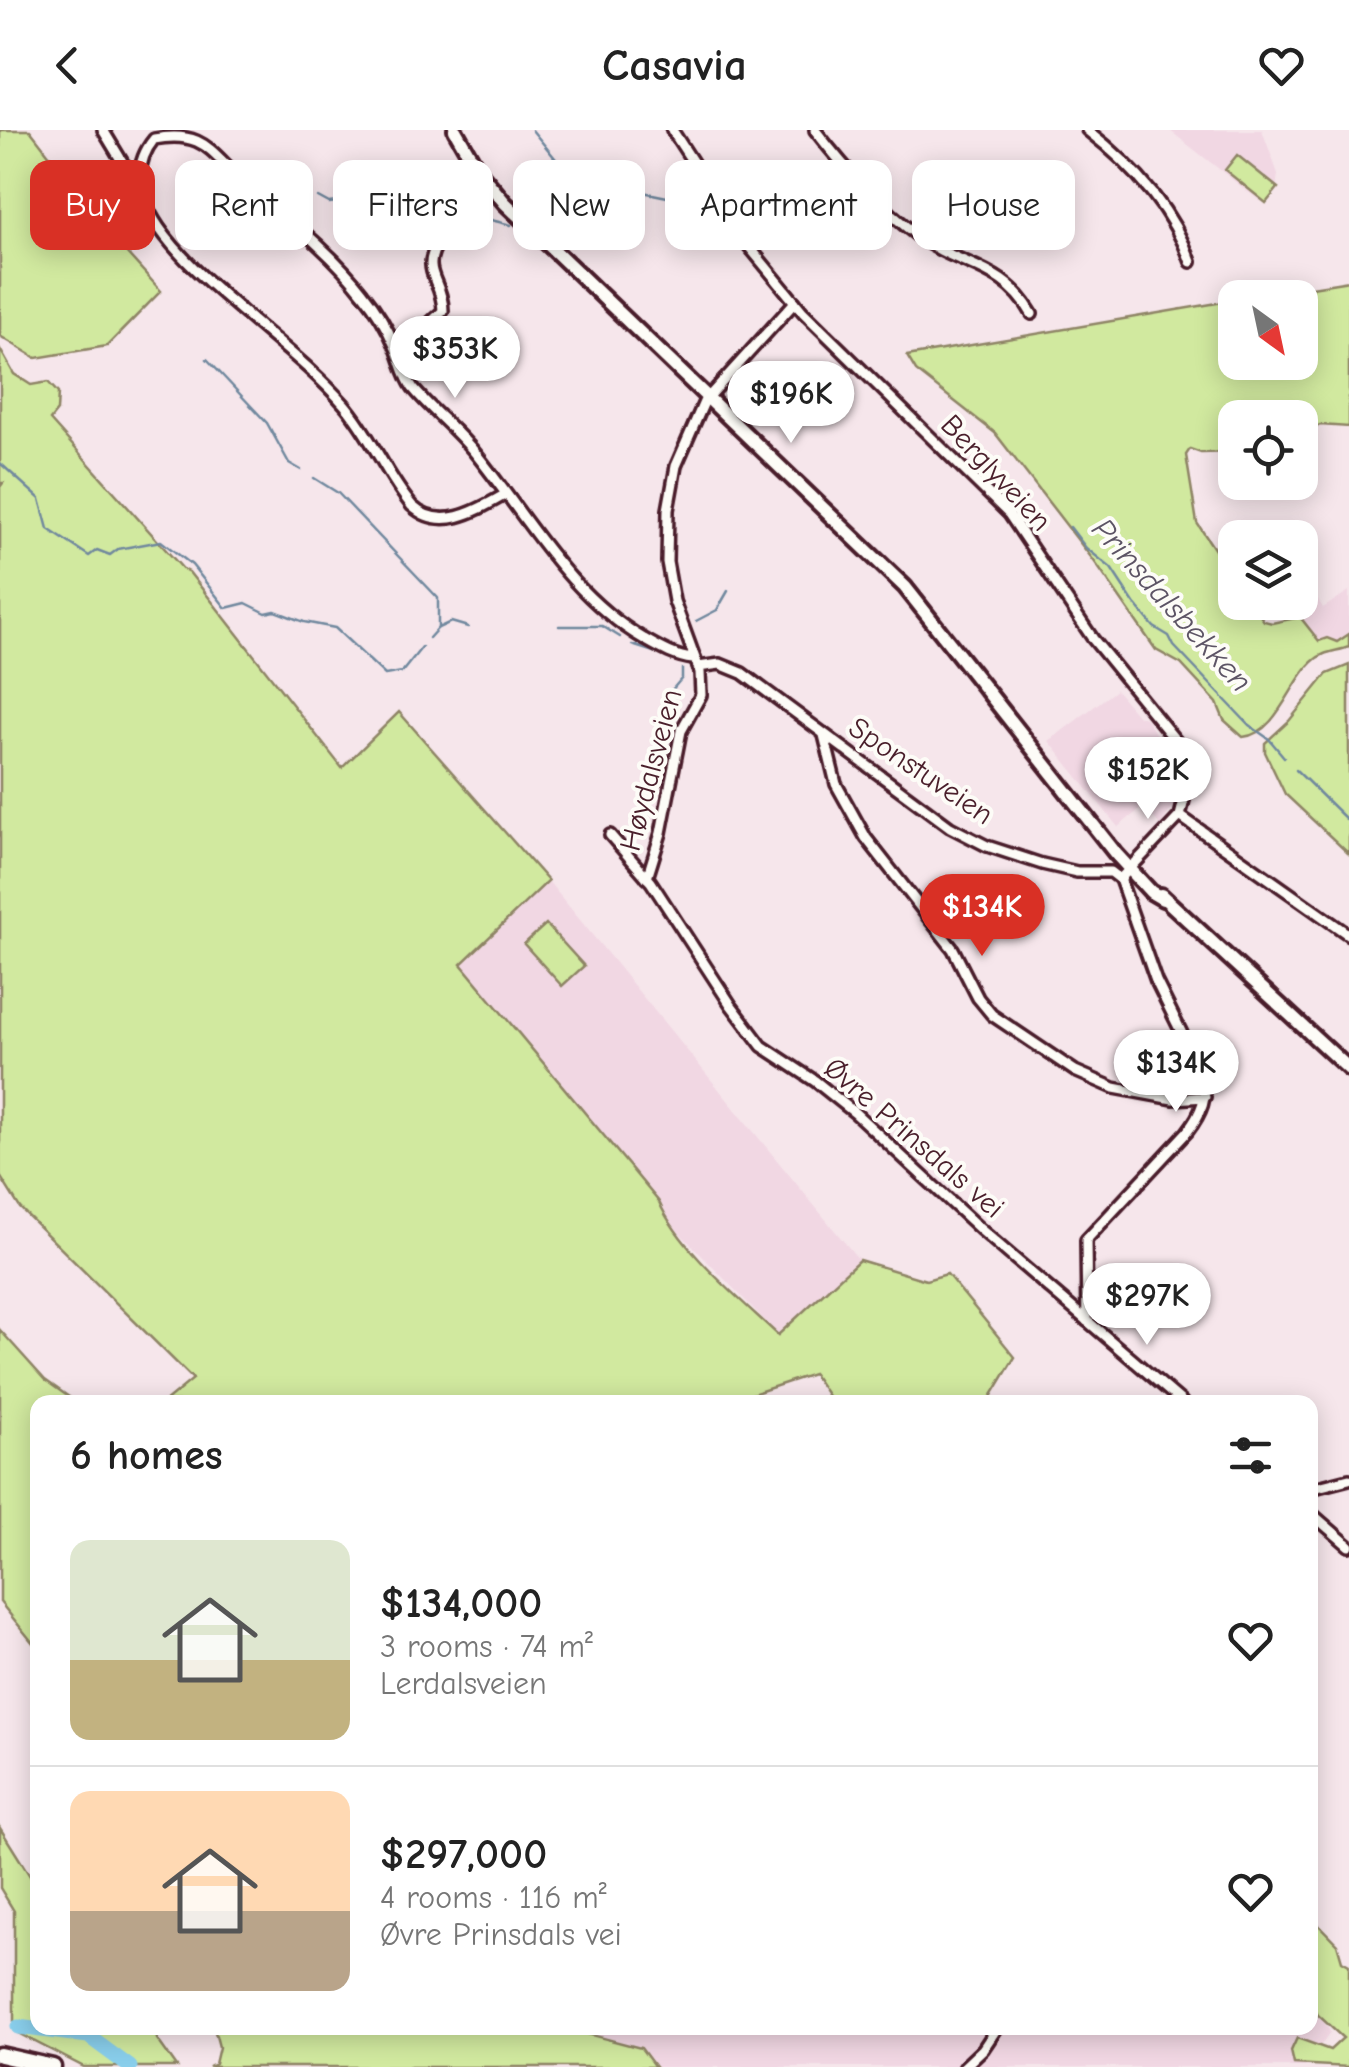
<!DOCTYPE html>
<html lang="en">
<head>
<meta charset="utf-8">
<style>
  :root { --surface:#fff; --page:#f6f6f6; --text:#222; --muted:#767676; --line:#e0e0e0; --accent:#d93025 }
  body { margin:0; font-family:"Comic Neue",sans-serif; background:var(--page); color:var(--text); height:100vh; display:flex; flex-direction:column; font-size:38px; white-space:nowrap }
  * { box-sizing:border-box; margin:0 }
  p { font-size:32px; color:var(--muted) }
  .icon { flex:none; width:55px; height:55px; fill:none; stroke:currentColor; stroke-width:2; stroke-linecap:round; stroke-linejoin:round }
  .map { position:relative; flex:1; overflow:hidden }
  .drawer { position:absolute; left:30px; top:1265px; width:1288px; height:640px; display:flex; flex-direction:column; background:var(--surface); border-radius:20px; box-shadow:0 5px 25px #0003 }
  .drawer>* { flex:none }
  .top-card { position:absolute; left:30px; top:30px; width:1290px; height:90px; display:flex; gap:20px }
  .needle { width:65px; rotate:147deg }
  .controls { position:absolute; left:1218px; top:150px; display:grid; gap:20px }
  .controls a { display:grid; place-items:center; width:100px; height:100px; border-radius:20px; background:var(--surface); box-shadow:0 5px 25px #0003; font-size:50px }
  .price { position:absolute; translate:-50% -85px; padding:0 22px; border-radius:35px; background:#fff; color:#222; font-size:32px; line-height:65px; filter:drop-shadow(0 2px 5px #0008) }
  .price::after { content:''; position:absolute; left:50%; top:60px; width:30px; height:22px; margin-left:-15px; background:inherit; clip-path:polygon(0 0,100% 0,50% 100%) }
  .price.active { background:var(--accent); color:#fff }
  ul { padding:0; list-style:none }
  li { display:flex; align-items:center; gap:30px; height:250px; padding:0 40px }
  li+li { border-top:2px solid var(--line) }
  li span { display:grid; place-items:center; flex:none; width:280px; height:200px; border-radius:20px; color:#555 }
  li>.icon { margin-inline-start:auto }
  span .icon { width:120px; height:120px; fill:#fffc; stroke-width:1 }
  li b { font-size:42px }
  h2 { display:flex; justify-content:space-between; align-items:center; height:120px; padding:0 40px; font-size:42px }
  .tag { padding:0 35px; border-radius:20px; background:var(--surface); box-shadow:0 5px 25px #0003; font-size:35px; line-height:90px }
  .tag.active { background:var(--accent); color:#fff }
  header { display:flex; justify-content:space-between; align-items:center; height:130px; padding:0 40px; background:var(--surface); font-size:45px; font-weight:700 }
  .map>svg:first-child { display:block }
</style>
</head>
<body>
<header><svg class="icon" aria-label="back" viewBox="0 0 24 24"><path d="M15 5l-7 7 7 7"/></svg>Casavia<svg class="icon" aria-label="heart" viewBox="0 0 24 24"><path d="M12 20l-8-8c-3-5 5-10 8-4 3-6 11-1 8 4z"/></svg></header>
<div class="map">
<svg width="1349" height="1937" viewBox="0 0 1349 1937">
  <rect width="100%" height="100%" fill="#f6e6eb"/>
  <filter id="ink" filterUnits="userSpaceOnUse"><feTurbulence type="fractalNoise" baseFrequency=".01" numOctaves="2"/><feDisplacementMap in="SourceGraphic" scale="20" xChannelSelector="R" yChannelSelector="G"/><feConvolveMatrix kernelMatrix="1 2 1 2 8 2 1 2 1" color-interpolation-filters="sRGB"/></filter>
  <g filter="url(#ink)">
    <!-- built -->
    <g fill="#f1d7e3">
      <polygon points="1169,0 1262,0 1278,44 1276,60 1260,71"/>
      <polygon points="1300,460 1316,466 1323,478 1349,461 1349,504 1337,512 1326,508 1319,511 1314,509 1291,473 1300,472"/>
      <polygon points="1116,560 1138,586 1146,588 1163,616 1177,627 1181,652 1176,673 1160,695 1144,676 1118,697 1049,611"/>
      <polygon points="548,751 859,1130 779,1205 668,1091 659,1071 461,833"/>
      <polygon points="1310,1868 1330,1902 1305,1937 656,1937 641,1918 565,1898 1310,1898"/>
    </g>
    <!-- green -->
    <g fill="#d1e99f" stroke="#8e8465" stroke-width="2.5">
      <polygon points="0,0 30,0 116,111 161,161 107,216 36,228 0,206"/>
      <polygon points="1237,25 1278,58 1266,73 1225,40"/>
      <path d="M1349,151V297L1320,295L1300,304V288H1235V322L1201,323L1190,319L1186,325L1197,393L1235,450V472L1251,473L1264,491L1272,493L1300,487L1319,511L1327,508L1337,512L1349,504V517C1336,522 1323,521 1312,532C1291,551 1277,604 1243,607L1224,590L1217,573L1181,534L1156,520L1094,431L995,303L916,241L907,226L1235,170V232H1300V168L1250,167Z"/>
      <path d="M0,219L14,244L31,255L48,252L58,263L57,281L50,290L183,439L189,442L342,638L399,582L548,751L461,834L659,1072C680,1120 740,1169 778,1205L859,1130L926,1150L947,1144L1015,1227L988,1272H832L813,1244L737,1269L738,1272H165L193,1249L20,1078L0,1046V357L3,353H0Z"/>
      <polygon points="1349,535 1349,724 1285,664 1265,622 1265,613 1289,591 1327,544"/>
      <polygon points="546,794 584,836 562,856 524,814"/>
      <polygon points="0,1200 45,1250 76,1272 38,1272 37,1518 0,1472"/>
      <polygon points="0,1698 37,1757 38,1898 155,1898 157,1909 177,1937 84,1937 14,1901 14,1781 0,1758"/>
      <polygon points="1310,1786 1337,1814 1342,1831 1349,1835 1349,1937 1294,1934 1291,1921 1297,1908 1330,1920 1343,1908 1318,1885 1310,1870"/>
      <polygon points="214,1898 565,1898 641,1918 655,1937 209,1937 215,1934 219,1917"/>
    </g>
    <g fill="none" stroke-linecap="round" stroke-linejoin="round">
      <!-- stream -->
      <g stroke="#70889e" stroke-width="2.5">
        <polyline points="532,0 573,50 597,58 633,60 672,68"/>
        <polyline points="318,67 329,73 345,71"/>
        <polyline points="452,90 468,91 478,97 491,90 511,95"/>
        <polyline points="207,229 267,293 289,333 301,340"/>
        <polyline points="0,333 40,369 48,399 89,426 97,420 110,425 118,419 161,411 192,435 226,478 246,473 266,483 275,481 304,492 335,498 385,545 402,542 422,517"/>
        <polyline points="314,348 338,363 438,468 438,498"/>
        <polyline points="1070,397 1086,418 1111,438 1134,473 1154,497 1169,506 1174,516 1249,595 1269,609 1284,627"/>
        <polyline points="696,491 717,480 728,461"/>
        <polyline points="559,496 602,496 620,507"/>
        <polyline points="429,508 438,498 451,492 468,497"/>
        <polyline points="632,515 660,524"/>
        <polyline points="671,561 682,548 682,539"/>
        <polyline points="1296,640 1349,692"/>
      </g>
      <!-- river -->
      <polyline stroke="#89ceeb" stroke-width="15" points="18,1897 88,1906 130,1937"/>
      <!-- minor casing -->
      <g stroke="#4a1f2b" stroke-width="16">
        <g id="minor">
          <polyline points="103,0 129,43 139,52"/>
          <polyline points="672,0 742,108 803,182 1009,384 1093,509 1185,622 1190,646 1180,686 1120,749"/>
          <path d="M815,0C845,39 878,76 918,106C958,137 1004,134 1032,184"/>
          <path d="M1087,0C1131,34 1172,78 1191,132"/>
          <path d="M398,222L443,181C443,150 418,142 440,110"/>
          <path d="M506,364C478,380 441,403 412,376C386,345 371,305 344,274C314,240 276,211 242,181C201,145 104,70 154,9C204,0 210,22 241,49C283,85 329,119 363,163C376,179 387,197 395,216C401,229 404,246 413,258C432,281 457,300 476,324C530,391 568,464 644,509C660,518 675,527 693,529"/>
          <polyline points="698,537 720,534 742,543 950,697 987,716 1042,734 1077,742 1111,742 1120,749"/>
          <polyline points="824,605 836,654 866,708 953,819 978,868 992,885 1075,941 1114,958 1173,969 1205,967"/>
          <polyline points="1180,686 1349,805"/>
          <polyline points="610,705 651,752 731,875 762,916 815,951 855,983 980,1099 1182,1272"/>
          <polyline points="647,748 661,703 681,601 701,565 700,542 674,471 667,432 668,380 676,336 704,272 795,172"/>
          <path d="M1087,1191L1086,1110L1187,1002C1201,984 1209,967 1202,944L1156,851L1120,749"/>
          <polyline points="1310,1359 1349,1349"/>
          <polyline points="1310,1382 1349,1416"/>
          <polyline points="964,1937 983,1919 997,1898"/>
        </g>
      </g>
      <!-- secondary casing -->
      <g stroke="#4a1f2b" stroke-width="20">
        <g id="secondary">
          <polyline points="455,0 479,42 505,73 905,457 1116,724 1151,762 1163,769"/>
          <polyline points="1161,765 1349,939"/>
        </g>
      </g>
      <!-- primary casing -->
      <g stroke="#4a1f2b" stroke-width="21">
        <polyline id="primary" points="0,1925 53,1937"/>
      </g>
      <!-- minor -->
      <use href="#minor" stroke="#fdfcf7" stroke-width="9"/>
      <!-- secondary -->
      <use href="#secondary" stroke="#fdfcf7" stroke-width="12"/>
      <!-- primary -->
      <use href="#primary" stroke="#fdfcf7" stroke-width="14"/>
    </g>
  </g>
  <g text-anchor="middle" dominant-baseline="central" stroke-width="8" stroke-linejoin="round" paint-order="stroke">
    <!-- street labels -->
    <g font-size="30" fill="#4a1f2b" stroke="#fdfcf7">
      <text transform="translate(996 343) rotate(47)">Berglyveien</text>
      <text transform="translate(651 640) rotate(-75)">Høydalsveien</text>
      <text transform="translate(921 641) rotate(34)">Sponstuveien</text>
      <text transform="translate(914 1008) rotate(41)">Øvre Prinsdals vei</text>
    </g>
    <!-- water labels -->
    <g font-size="32" font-style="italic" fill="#5d5465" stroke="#fdfcf7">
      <text transform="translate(1172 475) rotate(48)">Prinsdalsbekken</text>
    </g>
  </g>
</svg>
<div class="controls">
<a><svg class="needle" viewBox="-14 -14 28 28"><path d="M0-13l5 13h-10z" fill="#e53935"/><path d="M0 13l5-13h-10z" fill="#767676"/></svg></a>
<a><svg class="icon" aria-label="locate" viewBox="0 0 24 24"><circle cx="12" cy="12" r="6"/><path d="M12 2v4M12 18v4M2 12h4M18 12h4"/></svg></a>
<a><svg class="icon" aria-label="layers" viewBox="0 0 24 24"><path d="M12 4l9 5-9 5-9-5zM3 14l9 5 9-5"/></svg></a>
</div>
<b class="price" style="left:455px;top:271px">$353K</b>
<b class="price" style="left:791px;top:316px">$196K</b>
<b class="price" style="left:1148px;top:692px">$152K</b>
<b class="price active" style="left:982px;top:829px">$134K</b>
<b class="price" style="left:1176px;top:985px">$134K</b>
<b class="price" style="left:1147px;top:1218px">$297K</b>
<div class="top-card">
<a class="tag active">Buy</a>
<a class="tag">Rent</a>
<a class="tag">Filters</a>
<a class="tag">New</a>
<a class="tag">Apartment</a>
<a class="tag">House</a>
</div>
<section class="drawer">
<h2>6 homes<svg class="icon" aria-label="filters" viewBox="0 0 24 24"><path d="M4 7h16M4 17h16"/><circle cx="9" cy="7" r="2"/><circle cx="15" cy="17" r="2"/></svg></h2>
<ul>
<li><span style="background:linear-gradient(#dfe7d0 60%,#c2b280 0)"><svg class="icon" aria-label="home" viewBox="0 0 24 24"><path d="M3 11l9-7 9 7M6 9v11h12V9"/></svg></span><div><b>$134,000</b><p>3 rooms · 74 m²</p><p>Lerdalsveien</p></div><svg class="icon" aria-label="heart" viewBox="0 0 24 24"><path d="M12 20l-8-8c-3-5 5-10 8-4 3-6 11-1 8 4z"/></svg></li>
<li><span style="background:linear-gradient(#ffd9b3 60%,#b9a48a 0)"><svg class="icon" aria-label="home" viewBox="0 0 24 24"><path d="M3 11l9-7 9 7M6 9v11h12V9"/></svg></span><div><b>$297,000</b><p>4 rooms · 116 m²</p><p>Øvre Prinsdals vei</p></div><svg class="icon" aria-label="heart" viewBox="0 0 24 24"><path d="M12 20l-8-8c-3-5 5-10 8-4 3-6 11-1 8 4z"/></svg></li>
</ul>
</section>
</div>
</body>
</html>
